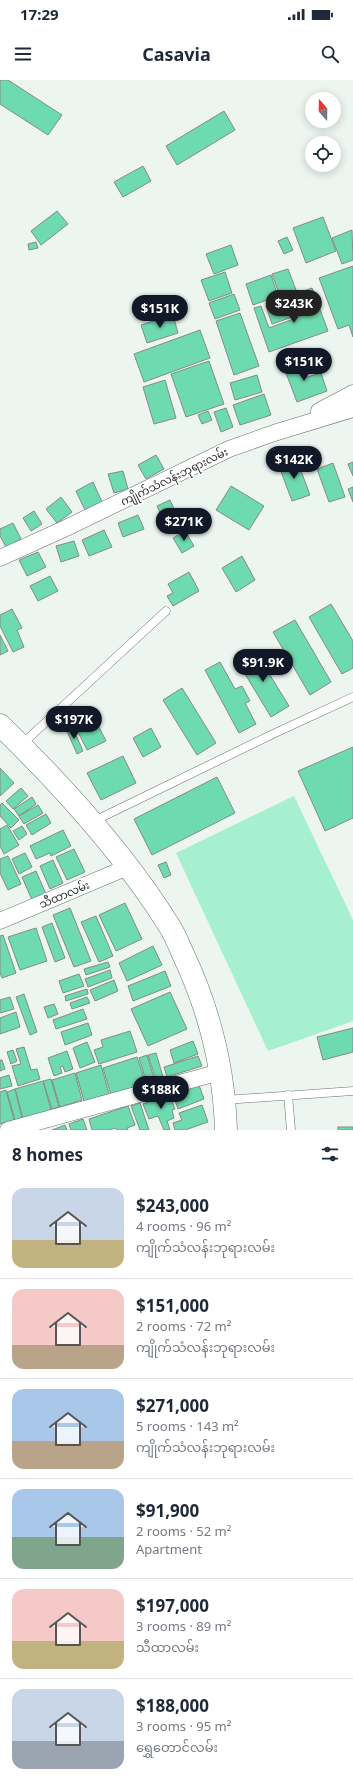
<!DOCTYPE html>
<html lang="en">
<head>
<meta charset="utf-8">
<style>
  :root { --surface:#fff; --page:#f6f6f7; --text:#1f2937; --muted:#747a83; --line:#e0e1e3; --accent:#111827 }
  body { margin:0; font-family:"Noto Sans","Noto Sans Myanmar",sans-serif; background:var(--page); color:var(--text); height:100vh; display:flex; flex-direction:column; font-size:15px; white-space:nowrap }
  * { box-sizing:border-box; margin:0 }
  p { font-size:13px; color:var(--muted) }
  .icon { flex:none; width:22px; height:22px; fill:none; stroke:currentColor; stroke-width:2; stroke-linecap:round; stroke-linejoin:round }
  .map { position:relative; height:1050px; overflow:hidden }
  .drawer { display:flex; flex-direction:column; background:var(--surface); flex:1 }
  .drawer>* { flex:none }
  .needle { width:26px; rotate:340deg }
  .buttons { position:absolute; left:305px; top:12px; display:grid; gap:8px }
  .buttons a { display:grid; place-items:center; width:36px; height:36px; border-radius:50%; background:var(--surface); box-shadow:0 2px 10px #0003; font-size:20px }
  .price { position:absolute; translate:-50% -34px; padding:0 9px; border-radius:14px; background:var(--accent); color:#fff; font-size:13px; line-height:26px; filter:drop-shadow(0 1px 2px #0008) }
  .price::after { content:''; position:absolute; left:50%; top:24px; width:12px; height:9px; margin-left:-6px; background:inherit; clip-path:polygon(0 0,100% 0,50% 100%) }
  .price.active { background:#222; color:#fff }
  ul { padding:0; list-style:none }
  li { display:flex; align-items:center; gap:12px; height:100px; padding:0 12px }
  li+li { border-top:1px solid var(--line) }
  li span { display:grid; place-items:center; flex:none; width:112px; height:80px; border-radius:12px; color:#555 }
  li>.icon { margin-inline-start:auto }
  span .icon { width:48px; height:48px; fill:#fffc; stroke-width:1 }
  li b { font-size:17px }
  h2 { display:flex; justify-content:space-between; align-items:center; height:48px; padding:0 12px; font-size:17px }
  .status { display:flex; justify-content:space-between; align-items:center; height:28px; padding:0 20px; background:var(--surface); direction:ltr }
  .status svg { height:11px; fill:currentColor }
  header { display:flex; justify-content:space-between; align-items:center; height:52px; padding:0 12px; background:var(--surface); font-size:18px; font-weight:700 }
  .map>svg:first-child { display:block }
</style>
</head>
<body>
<div class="status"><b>17:29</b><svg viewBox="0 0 49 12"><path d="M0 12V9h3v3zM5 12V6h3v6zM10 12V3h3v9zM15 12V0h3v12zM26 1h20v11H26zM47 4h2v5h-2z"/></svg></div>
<header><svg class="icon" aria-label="menu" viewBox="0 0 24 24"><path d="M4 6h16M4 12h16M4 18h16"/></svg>Casavia<svg class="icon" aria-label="search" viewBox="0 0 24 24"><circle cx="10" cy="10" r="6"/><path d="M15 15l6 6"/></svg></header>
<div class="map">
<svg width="353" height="1050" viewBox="0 0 353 1050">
  <rect width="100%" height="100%" fill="#ecf5f0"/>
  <!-- green -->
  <polygon fill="#a6efcf" points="294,716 353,840 353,941 268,971 176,773"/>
  <!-- building -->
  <g fill="#6edaaf" stroke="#848c88">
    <polygon points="0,0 8,0 62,35 48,55 0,24"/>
    <polygon points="224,31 235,50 177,85 166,66"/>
    <polygon points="143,86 151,101 123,117 114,102"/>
    <polygon points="57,131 68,144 41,165 31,151"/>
    <polygon points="323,137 336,171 306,183 293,148"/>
    <polygon points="352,150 353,180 342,184 332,158"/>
    <polygon points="287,157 293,170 284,174 278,161"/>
    <polygon points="36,162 38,168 29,170 28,164"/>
    <polygon points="231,165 238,185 214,194 206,174"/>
    <polygon points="353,186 353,257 349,245 338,249 319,198"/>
    <polygon points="288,189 296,210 280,216 272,194"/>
    <polygon points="225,192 232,213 209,221 201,200"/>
    <polygon points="271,195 278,216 253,225 246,204"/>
    <polygon points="312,208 328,251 269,272 254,228 261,226 269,248 304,235 296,214"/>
    <polygon points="234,214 240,230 215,239 209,223"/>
    <polygon points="294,216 301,234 272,244 266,226"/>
    <polygon points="240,233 259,286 234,295 216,241"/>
    <polygon points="173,235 178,253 147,263 141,245"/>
    <polygon points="200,250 210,278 144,302 134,274"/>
    <polygon points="298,279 304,298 321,293 327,311 297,322 283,285"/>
    <polygon points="209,281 224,324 186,337 171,294"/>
    <polygon points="257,295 262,312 235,320 230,303"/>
    <polygon points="165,300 176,338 154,344 143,307"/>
    <polygon points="264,314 271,335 240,345 233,325"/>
    <polygon points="226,328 233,347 221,352 214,332"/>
    <polygon points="208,331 212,340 202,344 198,335"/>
    <polygon points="156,375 164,389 146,399 138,385"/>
    <polygon points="297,380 310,415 292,421 279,386"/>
    <polygon points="353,382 353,396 348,384"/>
    <polygon points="333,383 345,417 329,422 317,389"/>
    <polygon points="123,391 128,409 114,413 108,394"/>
    <polygon points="93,402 102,422 85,430 76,411"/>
    <polygon points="231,406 264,426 249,450 216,430"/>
    <polygon points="353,407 353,422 348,409"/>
    <polygon points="61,417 72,432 57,443 46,429"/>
    <polygon points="170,420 177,435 164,442 157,426"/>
    <polygon points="34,431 42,444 31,451 23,438"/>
    <polygon points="138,435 144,449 123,457 118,443"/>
    <polygon points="13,443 21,459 6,467 0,456 0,449"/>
    <polygon points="104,450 112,467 89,476 82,460"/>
    <polygon points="185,451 194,466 182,473 173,458"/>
    <polygon points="74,461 79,476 61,482 56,466"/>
    <polygon points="38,472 46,487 27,496 19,480"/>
    <polygon points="242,476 255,500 236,512 222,488"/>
    <polygon points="189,492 199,511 173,526 167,516 173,513 168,504"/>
    <polygon points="50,496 58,511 38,521 30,506"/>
    <polygon points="331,524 353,561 353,588 342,594 309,537"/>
    <polygon points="12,529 22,548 17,550 24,567 13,572 0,546 0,535"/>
    <polygon points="295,540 331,602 310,615 273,552"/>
    <polygon points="0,555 8,571 0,575"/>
    <polygon points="254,569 289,626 271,637 236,579"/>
    <polygon points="220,582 235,609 242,606 250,621 245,623 256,644 239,653 205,590"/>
    <polygon points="182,608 216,663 197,675 163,620"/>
    <polygon points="93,635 106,661 87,670 74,644"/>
    <polygon points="72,646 83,671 77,674 66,649"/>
    <polygon points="151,648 161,667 143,677 133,658"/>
    <polygon points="353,667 353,738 325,751 298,691"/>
    <polygon points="123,676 136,703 101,720 87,693"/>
    <polygon points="0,688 14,703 0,716"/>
    <polygon points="217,697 235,733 152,775 134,739"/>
    <polygon points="21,708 28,716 13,729 6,721"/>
    <polygon points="32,717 36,724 19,736 14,729"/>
    <polygon points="2,723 19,740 11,748 0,736 0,725"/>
    <polygon points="38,725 43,733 24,744 19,736"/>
    <polygon points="46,734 51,743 32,755 26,745"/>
    <polygon points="7,745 19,765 4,774 0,766 0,749"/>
    <polygon points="22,746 27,754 19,760 13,751"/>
    <polygon points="63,750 71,766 51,776 50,773 36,779 30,766"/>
    <polygon points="74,769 85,792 67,800 56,777"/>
    <polygon points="25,773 32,787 19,794 12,779"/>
    <polygon points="8,776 21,804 8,810 0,793 0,779"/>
    <polygon points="53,780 63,803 50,809 40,786"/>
    <polygon points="166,782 171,795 164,798 158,785"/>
    <polygon points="36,791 46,814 32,820 22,797"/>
    <polygon points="125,823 142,859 116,871 99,835"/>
    <polygon points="70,828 91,881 74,887 53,835"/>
    <polygon points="96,836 113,876 99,882 81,842"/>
    <polygon points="52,843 65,878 55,882 42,847"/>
    <polygon points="36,848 47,881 20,890 8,857"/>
    <polygon points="3,855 16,893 2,898 0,893 0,856"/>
    <polygon points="153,866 162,885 127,901 119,883"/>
    <polygon points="108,882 110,887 86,895 84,889"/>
    <polygon points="110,890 112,898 88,907 85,899"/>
    <polygon points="165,891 171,906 133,921 128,906"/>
    <polygon points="79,894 84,906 63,913 59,901"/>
    <polygon points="114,900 118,911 95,921 90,910"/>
    <polygon points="87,909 88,914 66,921 65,916"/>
    <polygon points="170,912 187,949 148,966 131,929"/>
    <polygon points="24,914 37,952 30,955 16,917"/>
    <polygon points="10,917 14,929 0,933 0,920"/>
    <polygon points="87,917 90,923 72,929 70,923"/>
    <polygon points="54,924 58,934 48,938 44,927"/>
    <polygon points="83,929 87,939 56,949 53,940"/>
    <polygon points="16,932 20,947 0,954 0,938"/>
    <polygon points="88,943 92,955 65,965 61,952"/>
    <polygon points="353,948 353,972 323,980 317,957"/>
    <polygon points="130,951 137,972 99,984 94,970 103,967 101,960"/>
    <polygon points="193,961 198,974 174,983 170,970"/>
    <polygon points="87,962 95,982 80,988 73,968"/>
    <polygon points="24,967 31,990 37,989 40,999 18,1006 12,986 21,984 16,969"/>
    <polygon points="13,970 17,981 11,984 7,972"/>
    <polygon points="67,971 73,989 65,992 63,986 60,987 62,993 54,996 48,978"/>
    <polygon points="156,973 164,1000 157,1003 148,975"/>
    <polygon points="147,975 155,1002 147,1004 139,978"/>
    <polygon points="198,976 202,986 167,997 164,987"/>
    <polygon points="137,977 146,1004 111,1015 103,988"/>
    <polygon points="0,980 2,980 5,989 0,991"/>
    <polygon points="101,985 109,1014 84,1021 76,993"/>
    <polygon points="75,993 82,1020 60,1027 52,1000"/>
    <polygon points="9,995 12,1006 0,1009 0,998"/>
    <polygon points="51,999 59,1027 52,1029 43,1001"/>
    <polygon points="43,1001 51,1030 23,1038 15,1009"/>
    <polygon points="199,1005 204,1019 178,1029 173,1014"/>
    <polygon points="15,1009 22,1038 15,1040 7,1012"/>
    <polygon points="6,1010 14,1040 0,1044 0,1012"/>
    <polygon points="169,1014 175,1029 172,1030 174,1038 167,1041 170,1050 164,1050 158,1036 149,1039 143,1024"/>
    <polygon points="140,1023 149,1050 140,1050 131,1026"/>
    <polygon points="202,1025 208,1042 185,1050 175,1050 173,1043 182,1040 179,1033"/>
    <polygon points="128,1026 135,1045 127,1048 128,1050 117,1050 116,1048 109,1050 92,1050 89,1039"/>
    <polygon points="83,1039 87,1050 71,1050 69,1044"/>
    <polygon points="65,1045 67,1050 52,1050"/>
    <rect x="338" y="1047" width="15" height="3"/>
  </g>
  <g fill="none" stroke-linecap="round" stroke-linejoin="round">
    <!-- service casing -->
    <g stroke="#69726d" stroke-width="9">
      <g id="service">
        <polyline points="21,665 166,531"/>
        <polyline points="92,742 273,654 353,617"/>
        <polyline points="288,1015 291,1050"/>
        <polyline points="225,1020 353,1011"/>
      </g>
    </g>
    <!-- minor casing -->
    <g stroke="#69726d" stroke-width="17">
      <g id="minor">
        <polyline points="319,331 353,313"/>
        <polyline points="0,478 66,448 229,369 274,353 353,329"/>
        <polyline points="0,841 128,787"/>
        <polyline points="8,1050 220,992"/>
      </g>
    </g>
    <!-- primary casing -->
    <g stroke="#69726d" stroke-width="23">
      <path id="primary" d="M0,645C63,706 124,773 170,847C175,855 179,865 183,874C209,929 224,989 226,1050"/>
    </g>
    <!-- service -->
    <use href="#service" stroke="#fff" stroke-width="8"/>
    <!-- minor -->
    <use href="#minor" stroke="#fff" stroke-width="16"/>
    <!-- primary -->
    <use href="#primary" stroke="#fff" stroke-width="22"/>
  </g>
  <g text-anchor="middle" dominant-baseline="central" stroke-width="3.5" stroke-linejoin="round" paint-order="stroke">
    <!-- street labels -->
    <g font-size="11" fill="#2b2f2d" stroke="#fff">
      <text transform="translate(174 396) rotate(-26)">ကျိုက်သံလန်းဘုရားလမ်း</text>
      <text transform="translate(64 814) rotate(-23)">သီထာလမ်း</text>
    </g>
  </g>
</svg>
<div class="buttons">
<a><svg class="needle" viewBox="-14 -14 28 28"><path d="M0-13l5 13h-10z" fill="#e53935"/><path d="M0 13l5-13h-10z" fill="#747a83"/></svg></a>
<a><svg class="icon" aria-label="locate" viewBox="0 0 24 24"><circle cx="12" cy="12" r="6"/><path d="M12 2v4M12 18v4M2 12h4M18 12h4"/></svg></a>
</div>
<b class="price active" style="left:294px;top:244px">$243K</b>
<b class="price" style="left:160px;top:249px">$151K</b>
<b class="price" style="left:304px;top:302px">$151K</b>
<b class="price" style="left:294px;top:400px">$142K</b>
<b class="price" style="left:184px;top:462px">$271K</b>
<b class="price" style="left:263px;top:603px">$91.9K</b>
<b class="price" style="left:74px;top:660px">$197K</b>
<b class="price" style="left:161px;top:1030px">$188K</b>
</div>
<section class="drawer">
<h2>8 homes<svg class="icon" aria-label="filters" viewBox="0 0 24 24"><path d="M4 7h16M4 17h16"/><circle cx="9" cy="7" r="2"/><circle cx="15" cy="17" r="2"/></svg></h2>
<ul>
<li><span style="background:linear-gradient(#c9d6e8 65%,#c2b280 0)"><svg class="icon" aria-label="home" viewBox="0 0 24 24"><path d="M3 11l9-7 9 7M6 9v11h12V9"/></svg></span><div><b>$243,000</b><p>4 rooms · 96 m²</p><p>ကျိုက်သံလန်းဘုရားလမ်း</p></div></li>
<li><span style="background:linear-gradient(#f6c9c9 70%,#b9a48a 0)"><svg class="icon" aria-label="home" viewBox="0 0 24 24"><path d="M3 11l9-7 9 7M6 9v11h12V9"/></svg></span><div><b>$151,000</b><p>2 rooms · 72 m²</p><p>ကျိုက်သံလန်းဘုရားလမ်း</p></div></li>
<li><span style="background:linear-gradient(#a9c7e8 65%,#b9a48a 0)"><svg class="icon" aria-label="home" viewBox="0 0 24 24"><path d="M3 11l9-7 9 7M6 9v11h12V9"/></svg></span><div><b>$271,000</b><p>5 rooms · 143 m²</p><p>ကျိုက်သံလန်းဘုရားလမ်း</p></div></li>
<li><span style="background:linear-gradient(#a9c7e8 60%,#7fa58c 0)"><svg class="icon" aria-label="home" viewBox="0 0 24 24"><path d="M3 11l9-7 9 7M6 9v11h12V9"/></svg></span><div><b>$91,900</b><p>2 rooms · 52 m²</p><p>Apartment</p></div></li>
<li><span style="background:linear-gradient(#f6c9c9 65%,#c2b280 0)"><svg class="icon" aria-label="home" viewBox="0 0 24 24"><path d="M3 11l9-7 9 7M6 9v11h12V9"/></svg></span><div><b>$197,000</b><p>3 rooms · 89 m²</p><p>သီထာလမ်း</p></div></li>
<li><span style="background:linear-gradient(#c9d6e8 65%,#9aa5b1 0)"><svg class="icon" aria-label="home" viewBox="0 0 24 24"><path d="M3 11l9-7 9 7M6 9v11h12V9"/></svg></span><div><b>$188,000</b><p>3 rooms · 95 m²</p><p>ရွှေတောင်လမ်း</p></div></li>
</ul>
</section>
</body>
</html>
